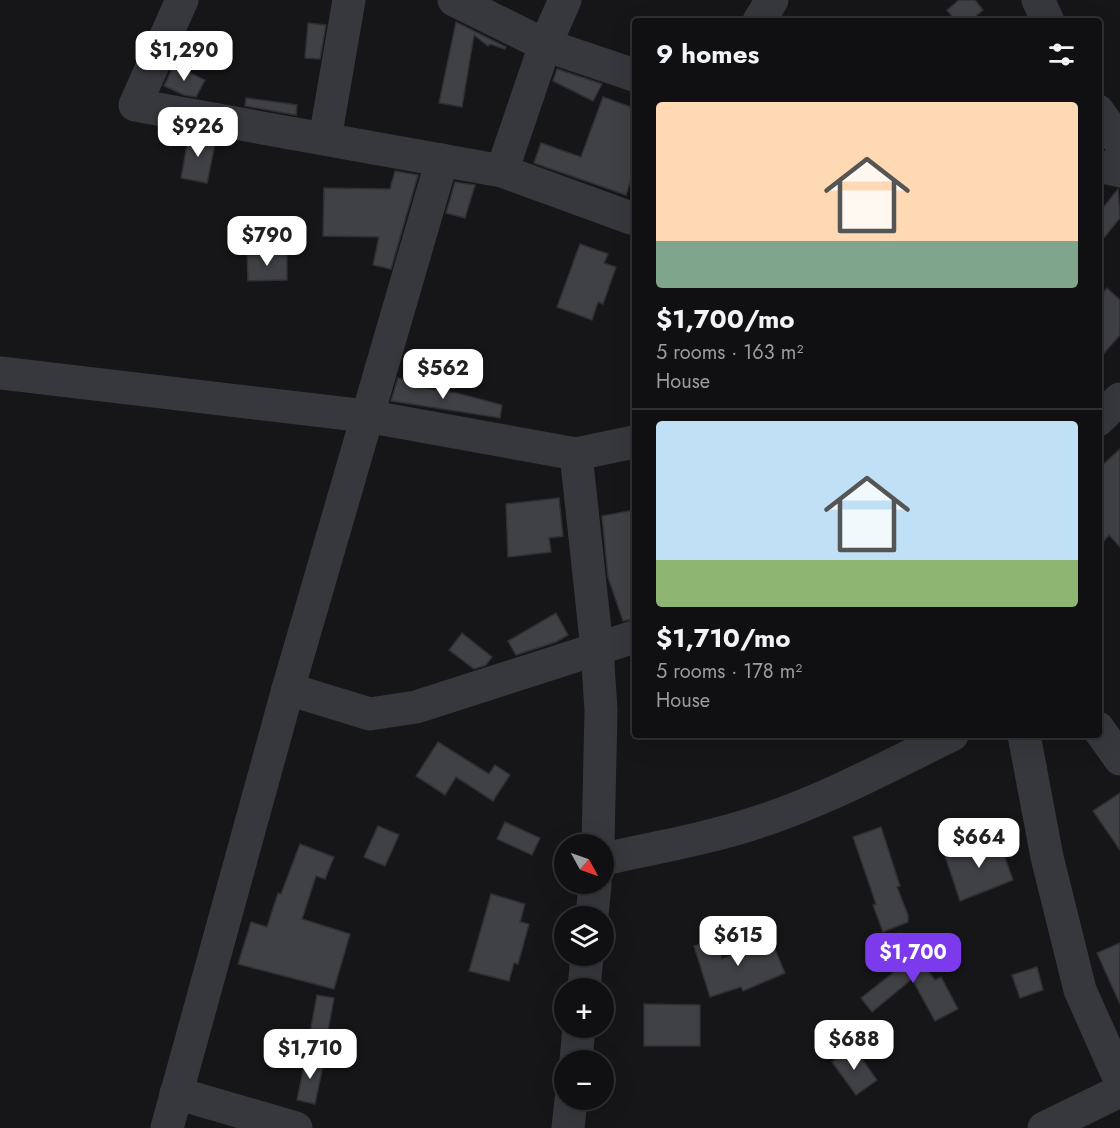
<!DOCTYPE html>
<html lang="en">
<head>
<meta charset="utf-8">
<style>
  :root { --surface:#101012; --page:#1e1e20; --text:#f1f3f6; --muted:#9c9d9f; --line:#303032; --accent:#7c3aed }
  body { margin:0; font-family:Jost,sans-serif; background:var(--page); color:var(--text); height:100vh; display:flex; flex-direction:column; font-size:22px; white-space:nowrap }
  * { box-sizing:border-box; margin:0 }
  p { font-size:20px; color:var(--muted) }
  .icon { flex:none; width:33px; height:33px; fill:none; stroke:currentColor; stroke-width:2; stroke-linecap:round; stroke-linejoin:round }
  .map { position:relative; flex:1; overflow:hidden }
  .drawer { position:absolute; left:632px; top:18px; width:470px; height:720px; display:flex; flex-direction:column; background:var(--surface); border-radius:6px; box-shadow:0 6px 24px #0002,0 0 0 2px var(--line) }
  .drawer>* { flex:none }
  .needle { width:39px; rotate:130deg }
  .controls { position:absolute; left:554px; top:834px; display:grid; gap:12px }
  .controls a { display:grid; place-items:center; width:60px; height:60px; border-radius:50%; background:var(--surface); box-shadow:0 6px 24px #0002,0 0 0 2px var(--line); font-size:30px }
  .price { position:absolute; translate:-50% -51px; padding:0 14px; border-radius:12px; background:#fff; color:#222; font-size:20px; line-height:39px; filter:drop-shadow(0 2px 3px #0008) }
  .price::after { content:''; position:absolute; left:50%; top:36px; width:18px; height:14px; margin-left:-9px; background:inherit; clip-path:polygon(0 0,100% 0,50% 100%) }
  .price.active { background:var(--accent); color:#fff }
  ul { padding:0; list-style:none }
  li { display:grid; align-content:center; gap:12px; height:318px; padding:0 24px }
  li+li { border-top:2px solid var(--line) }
  li span { display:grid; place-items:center; height:186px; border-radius:6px; color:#555 }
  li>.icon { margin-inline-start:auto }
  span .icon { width:108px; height:108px; fill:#fffc; stroke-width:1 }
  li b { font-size:26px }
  h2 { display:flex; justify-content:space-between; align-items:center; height:72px; padding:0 24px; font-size:26px }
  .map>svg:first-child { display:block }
</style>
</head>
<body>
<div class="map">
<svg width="1120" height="1128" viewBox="0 0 1120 1128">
  <rect width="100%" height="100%" fill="#161618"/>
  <!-- building -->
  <g fill="#404145" stroke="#303034" stroke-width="1.5">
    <polygon points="959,0 975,0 983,10 970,21 956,21 947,10"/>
    <polygon points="456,22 506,47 505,49 490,44 488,46 474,35 462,107 439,103"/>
    <polygon points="308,23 326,25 320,59 305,58"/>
    <polygon points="174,65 205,80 196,97 184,95 164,86"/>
    <polygon points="557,69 602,84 593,101 553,81"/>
    <polygon points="603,97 634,108 634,171 626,195 534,163 541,143 581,157"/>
    <polygon points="246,98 297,105 296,115 245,106"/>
    <polygon points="189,134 216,139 207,183 181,178"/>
    <polygon points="395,171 418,175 391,269 373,265 379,237 323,236 324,188 390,189"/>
    <polygon points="455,182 475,185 465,218 446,213"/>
    <polygon points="1118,189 1120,218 1098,245 1098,214"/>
    <polygon points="580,244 608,254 604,263 616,267 603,304 598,302 592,320 557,307"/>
    <polygon points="287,254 287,280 248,281 247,255"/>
    <polygon points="1107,288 1120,300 1120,335 1098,360 1098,298"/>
    <polygon points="398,378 417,383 416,387 457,393 502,405 500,418 391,401"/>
    <polygon points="1120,449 1120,547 1109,535 1098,548 1098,469"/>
    <polygon points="559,498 563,536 549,538 551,552 508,557 506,504"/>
    <polygon points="634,510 634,619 623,621 608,577 602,516"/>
    <polygon points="556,613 568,635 556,642 516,655 508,641"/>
    <polygon points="462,633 492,657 486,665 474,669 449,650"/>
    <polygon points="438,742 489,774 495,765 510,775 493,801 456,777 445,795 416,776"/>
    <polygon points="1120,793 1120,850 1093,811"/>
    <polygon points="505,822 540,838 532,855 497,839"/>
    <polygon points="378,826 399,835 385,866 364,857"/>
    <polygon points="881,827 900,886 897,887 908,915 908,922 883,932 873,905 876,904 853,837"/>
    <polygon points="998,838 1013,880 960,901 945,856"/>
    <polygon points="300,844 334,857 325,879 316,876 302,919 350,934 334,989 238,964 251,922 267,927 278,893 281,894"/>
    <polygon points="491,894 525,904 520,922 529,924 518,964 514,963 509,981 469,971"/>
    <polygon points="899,933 935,980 941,977 958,1009 935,1021 912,979 872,1012 861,998 904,964 890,939"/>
    <polygon points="770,938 785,973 743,991 741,987 710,997 694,946 716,939 722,959"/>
    <polygon points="1120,943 1120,1004 1097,953"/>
    <polygon points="1037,967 1043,990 1020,998 1012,975"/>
    <polygon points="317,995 334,998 327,1036 310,1033"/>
    <polygon points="644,1004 700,1005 700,1046 644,1046"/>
    <polygon points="853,1047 877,1080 856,1095 832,1062"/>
    <polygon points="306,1057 324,1061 315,1104 297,1100"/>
  </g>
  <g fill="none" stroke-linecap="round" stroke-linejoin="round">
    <!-- minor -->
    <g stroke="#37383d" stroke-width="33">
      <polyline points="182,0 135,105 502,171 631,218"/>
      <polyline points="454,0 545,45 634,75"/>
      <polyline points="1038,0 1048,21"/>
      <polyline points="759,21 772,0"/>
      <polyline points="1098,111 1120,142"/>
      <polyline points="325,139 349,0"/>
      <polyline points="1098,166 1120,171"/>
      <polyline points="502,171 545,45 565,0"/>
      <polyline points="0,373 366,416 576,454 634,442"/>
      <polyline points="1098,420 1120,399"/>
      <polyline points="576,454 597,649 601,710 598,844"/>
      <polyline points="288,689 370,714 416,707 634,637"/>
      <polyline points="1098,728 1120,759"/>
      <polyline points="1024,735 1047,857 1080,990 1120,1080"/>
      <path d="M603,859C654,848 706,839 755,823C824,801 888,766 952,735"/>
      <polyline points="592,916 595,884"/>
      <polyline points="584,988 587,956"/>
      <polyline points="576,1060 579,1028"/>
      <polyline points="176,1093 296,1128"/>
      <polyline points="167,1128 288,689 442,160"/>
      <polyline points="568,1128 571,1100"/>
      <polyline points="1044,1128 1120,1091"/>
    </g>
  </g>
</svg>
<div class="controls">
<a><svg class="needle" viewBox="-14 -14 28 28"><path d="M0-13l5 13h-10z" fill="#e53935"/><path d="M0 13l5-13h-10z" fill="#9c9d9f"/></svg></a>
<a><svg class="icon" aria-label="layers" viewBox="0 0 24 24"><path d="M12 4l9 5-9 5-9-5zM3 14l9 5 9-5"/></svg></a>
<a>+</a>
<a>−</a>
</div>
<b class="price" style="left:184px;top:82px">$1,290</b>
<b class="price" style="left:198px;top:158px">$926</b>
<b class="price" style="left:267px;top:267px">$790</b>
<b class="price" style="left:443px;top:400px">$562</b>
<b class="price" style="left:979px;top:869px">$664</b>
<b class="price" style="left:738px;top:967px">$615</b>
<b class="price active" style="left:913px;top:984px">$1,700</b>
<b class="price" style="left:854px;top:1071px">$688</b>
<b class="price" style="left:310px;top:1080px">$1,710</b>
<section class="drawer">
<h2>9 homes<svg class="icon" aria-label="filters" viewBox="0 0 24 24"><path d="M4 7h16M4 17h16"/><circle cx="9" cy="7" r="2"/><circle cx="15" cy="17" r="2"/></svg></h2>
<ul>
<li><span style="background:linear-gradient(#ffd9b3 75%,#7fa58c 0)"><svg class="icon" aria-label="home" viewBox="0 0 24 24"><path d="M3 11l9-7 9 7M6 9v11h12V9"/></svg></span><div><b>$1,700/mo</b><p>5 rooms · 163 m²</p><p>House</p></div></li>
<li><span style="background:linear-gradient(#bfe0f5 75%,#8fb573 0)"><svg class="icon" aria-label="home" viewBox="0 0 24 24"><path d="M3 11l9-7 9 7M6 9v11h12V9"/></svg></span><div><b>$1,710/mo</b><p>5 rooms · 178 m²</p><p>House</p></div></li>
</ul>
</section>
</div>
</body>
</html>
